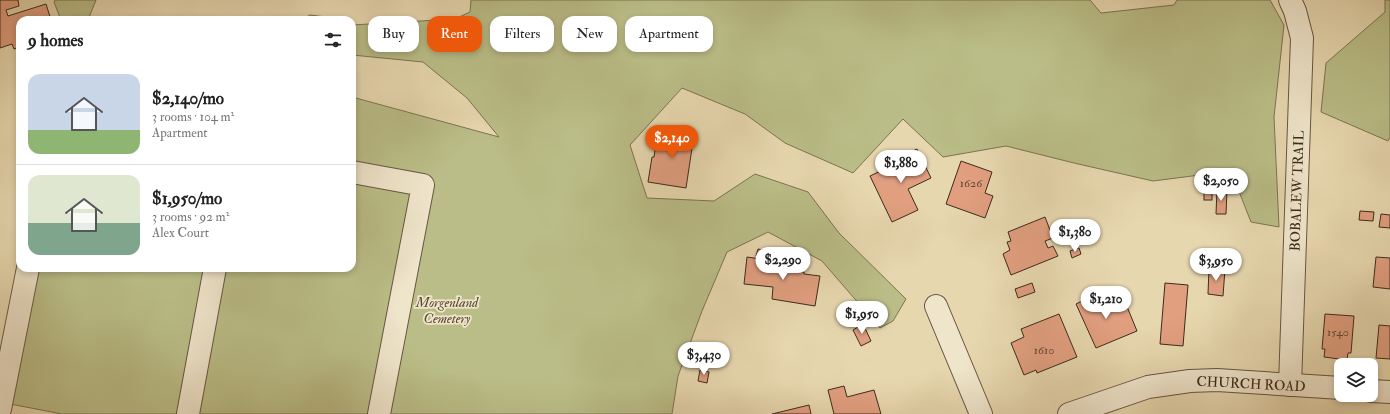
<!DOCTYPE html>
<html lang="en">
<head>
<meta charset="utf-8">
<style>
  :root { --surface:#fff; --page:#f2f2f2; --text:#222; --muted:#767676; --line:#e0e0e0; --accent:#ea580c }
  body { margin:0; font-family:"IM FELL Double Pica",serif; background:var(--page); color:var(--text); height:100vh; display:flex; flex-direction:column; font-size:15px; white-space:nowrap }
  * { box-sizing:border-box; margin:0 }
  p { font-size:13px; color:var(--muted) }
  .icon { flex:none; width:22px; height:22px; fill:none; stroke:currentColor; stroke-width:2; stroke-linecap:round; stroke-linejoin:round }
  .map { position:relative; flex:1; overflow:hidden }
  .details { position:absolute; left:16px; top:16px; width:340px; height:256px; display:flex; flex-direction:column; background:var(--surface); border-radius:12px; box-shadow:0 2px 6px #0003 }
  .details>* { flex:none }
  .guide { position:absolute; left:368px; top:16px; width:380px; height:36px; display:flex; gap:8px }
  .controls { position:absolute; left:1334px; top:358px; display:grid; gap:8px }
  .controls a { display:grid; place-items:center; width:44px; height:44px; border-radius:8px; background:var(--surface); box-shadow:0 2px 6px #0003; font-size:20px }
  .price { position:absolute; translate:-50% -34px; padding:0 9px; border-radius:14px; background:#fff; color:#222; font-size:13px; line-height:26px; filter:drop-shadow(0 1px 2px #0008) }
  .price::after { content:''; position:absolute; left:50%; top:24px; width:12px; height:9px; margin-left:-6px; background:inherit; clip-path:polygon(0 0,100% 0,50% 100%) }
  .price.current { background:var(--accent); color:#fff }
  ul { padding:0; list-style:none }
  li { display:flex; align-items:center; gap:12px; height:100px; padding:0 12px }
  li+li { border-top:1px solid var(--line) }
  li span { display:grid; place-items:center; flex:none; width:112px; height:80px; border-radius:12px; color:#555 }
  li>.icon { margin-inline-start:auto }
  span .icon { width:48px; height:48px; fill:#fffc; stroke-width:1 }
  li b { font-size:17px }
  h2 { display:flex; justify-content:space-between; align-items:center; height:48px; padding:0 12px; font-size:17px }
  .pill { padding:0 14px; border-radius:12px; background:var(--surface); box-shadow:0 2px 6px #0003; font-size:14px; line-height:36px }
  .pill.current { background:var(--accent); color:#fff }
  .map>svg:first-child { display:block }
</style>
</head>
<body>
<div class="map">
<svg width="1390" height="414" viewBox="0 0 1390 414">
  <rect width="100%" height="100%" fill="#e7d7af"/>
  <filter id="stains"><feTurbulence type="fractalNoise" baseFrequency=".005" numOctaves="4"/><feColorMatrix values="0 0 0 0 .2 0 0 0 0 .09 0 0 0 0 .02 0 0 0 .5 -.17"/></filter>
  <radialGradient id="worn" r=".72"><stop offset=".6" stop-color="#630" stop-opacity="0"/><stop offset="1" stop-color="#630" stop-opacity=".3"/></radialGradient>
  <!-- green -->
  <g fill="#babd87" stroke="#7b7452">
    <polygon points="55,0 96,0 88,20 61,20 54,2"/>
    <polygon points="471,0 1090,0 1101,13 1174,5 1177,0 1270,0 1284,25 1274,117 1279,227 1251,222 1231,171 1153,181 1074,163 1006,146 943,157 903,119 853,173 785,143 745,114 682,88 630,145 647,198 714,201 755,174 808,192 839,233 906,299 893,321 880,328 822,261 768,232 727,252 702,311 678,376 672,414 62,414 0,402 21,268 352,268 352,97 499,137 467,98 423,62 352,55 352,25 455,19 470,12"/>
    <polygon points="1385,0 1390,0 1390,137 1388,141 1321,112 1326,63 1385,12"/>
    <polygon points="310,15 326,17 331,20 301,20"/>
  </g>
  <!-- building -->
  <g fill="#e19f80" stroke="#3c2b1c">
    <polygon points="0,0 18,0 19,6 6,10 8,16 46,4 51,20 20,20 20,47 14,49 12,44 0,48"/>
    <polygon points="658,130 694,135 686,188 648,182 652,157 654,157"/>
    <polygon points="917,149 931,178 908,189 918,210 892,222 870,176 891,166 889,162"/>
    <polygon points="961,161 992,172 985,193 993,196 985,218 946,204"/>
    <rect x="1204" y="181" width="8" height="19"/>
    <polygon points="1217,189 1227,190 1226,214 1216,214"/>
    <polygon points="1360,211 1374,212 1373,221 1359,220"/>
    <polygon points="1381,214 1390,215 1390,228 1379,227"/>
    <polygon points="1045,217 1053,238 1045,241 1048,248 1053,246 1058,256 1011,275 1003,254 1010,250 1007,242 1011,241 1008,232"/>
    <polygon points="1079,248 1081,254 1072,258 1070,251"/>
    <polygon points="758,249 767,251 766,258 756,256"/>
    <polygon points="747,257 780,262 779,268 804,272 804,274 820,276 815,306 772,299 773,287 744,284"/>
    <polygon points="1376,257 1390,258 1390,289 1373,287"/>
    <polygon points="1209,269 1225,269 1223,296 1208,294"/>
    <polygon points="1032,283 1035,292 1018,298 1015,289"/>
    <polygon points="1165,283 1188,285 1183,346 1160,344"/>
    <polygon points="1098,293 1103,306 1123,297 1137,331 1096,348 1076,304"/>
    <polygon points="1059,314 1077,357 1037,373 1036,370 1024,375 1011,343 1024,337 1021,329"/>
    <polygon points="1325,314 1354,316 1351,353 1348,353 1347,360 1324,357 1325,349 1322,349"/>
    <polygon points="863,324 871,341 861,346 853,330"/>
    <polygon points="1379,325 1390,326 1390,359 1376,358"/>
    <polygon points="700,370 709,372 707,383 698,381"/>
    <polygon points="844,386 847,397 874,390 881,414 834,414 828,390"/>
    <polygon points="809,405 811,414 772,414"/>
  </g>
  <g fill="none" stroke-linecap="round" stroke-linejoin="round">
    <!-- minor casing -->
    <g stroke="#675641" stroke-width="24">
      <g id="minor">
        <polyline points="352,172 423,185 379,414"/>
        <polyline points="936,306 981,414"/>
        <polyline points="1290,385 1302,38 1295,11 1290,0"/>
        <polyline points="1371,391 1390,392"/>
        <polyline points="0,409 28,268"/>
        <polyline points="188,414 215,268"/>
        <polyline points="1069,414 1148,387 1190,381 1217,380 1341,388"/>
      </g>
    </g>
    <!-- minor -->
    <use href="#minor" stroke="#efe5cb" stroke-width="22"/>
  </g>
  <g text-anchor="middle" dominant-baseline="central" stroke-width="3.5" stroke-linejoin="round" paint-order="stroke">
    <!-- number labels -->
    <g font-size="12" fill="#654835">
      <text x="971" y="183">1626</text>
      <text x="1338" y="332">1540</text>
      <text x="1044" y="350">1610</text>
    </g>
    <!-- street labels -->
    <g font-size="14" fill="#3c2b1c" stroke="#efe5cb">
      <text transform="translate(1297 191) rotate(-88)">BOBALEW TRAIL</text>
      <text transform="translate(1251 384) rotate(3)">CHURCH ROAD</text>
    </g>
    <!-- park labels -->
    <g font-size="14" font-style="italic" fill="#554831" stroke="#efe5cb">
      <text x="447" y="302">Morgenland<tspan x="447" dy="16">Cemetery</tspan></text>
    </g>
  </g>
  <rect width="100%" height="100%" filter="url(#stains)"/>
  <rect width="100%" height="100%" fill="url(#worn)"/>
</svg>
<div class="controls">
<a><svg class="icon" aria-label="layers" viewBox="0 0 24 24"><path d="M12 4l9 5-9 5-9-5zM3 14l9 5 9-5"/></svg></a>
</div>
<b class="price current" style="left:672px;top:159px">$2,140</b>
<b class="price" style="left:901px;top:184px">$1,880</b>
<b class="price" style="left:1221px;top:202px">$2,050</b>
<b class="price" style="left:1075px;top:253px">$1,380</b>
<b class="price" style="left:783px;top:281px">$2,290</b>
<b class="price" style="left:1216px;top:282px">$3,950</b>
<b class="price" style="left:1106px;top:320px">$1,210</b>
<b class="price" style="left:862px;top:335px">$1,950</b>
<b class="price" style="left:704px;top:376px">$3,430</b>
<div class="guide">
<a class="pill">Buy</a>
<a class="pill current">Rent</a>
<a class="pill">Filters</a>
<a class="pill">New</a>
<a class="pill">Apartment</a>
</div>
<section class="details">
<h2>9 homes<svg class="icon" aria-label="filters" viewBox="0 0 24 24"><path d="M4 7h16M4 17h16"/><circle cx="9" cy="7" r="2"/><circle cx="15" cy="17" r="2"/></svg></h2>
<ul>
<li><span style="background:linear-gradient(#c9d6e8 70%,#8fb573 0)"><svg class="icon" aria-label="home" viewBox="0 0 24 24"><path d="M3 11l9-7 9 7M6 9v11h12V9"/></svg></span><div><b>$2,140/mo</b><p>3 rooms · 104 m²</p><p>Apartment</p></div></li>
<li><span style="background:linear-gradient(#dfe7d0 60%,#7fa58c 0)"><svg class="icon" aria-label="home" viewBox="0 0 24 24"><path d="M3 11l9-7 9 7M6 9v11h12V9"/></svg></span><div><b>$1,950/mo</b><p>3 rooms · 92 m²</p><p>Alex Court</p></div></li>
</ul>
</section>
</div>
</body>
</html>
